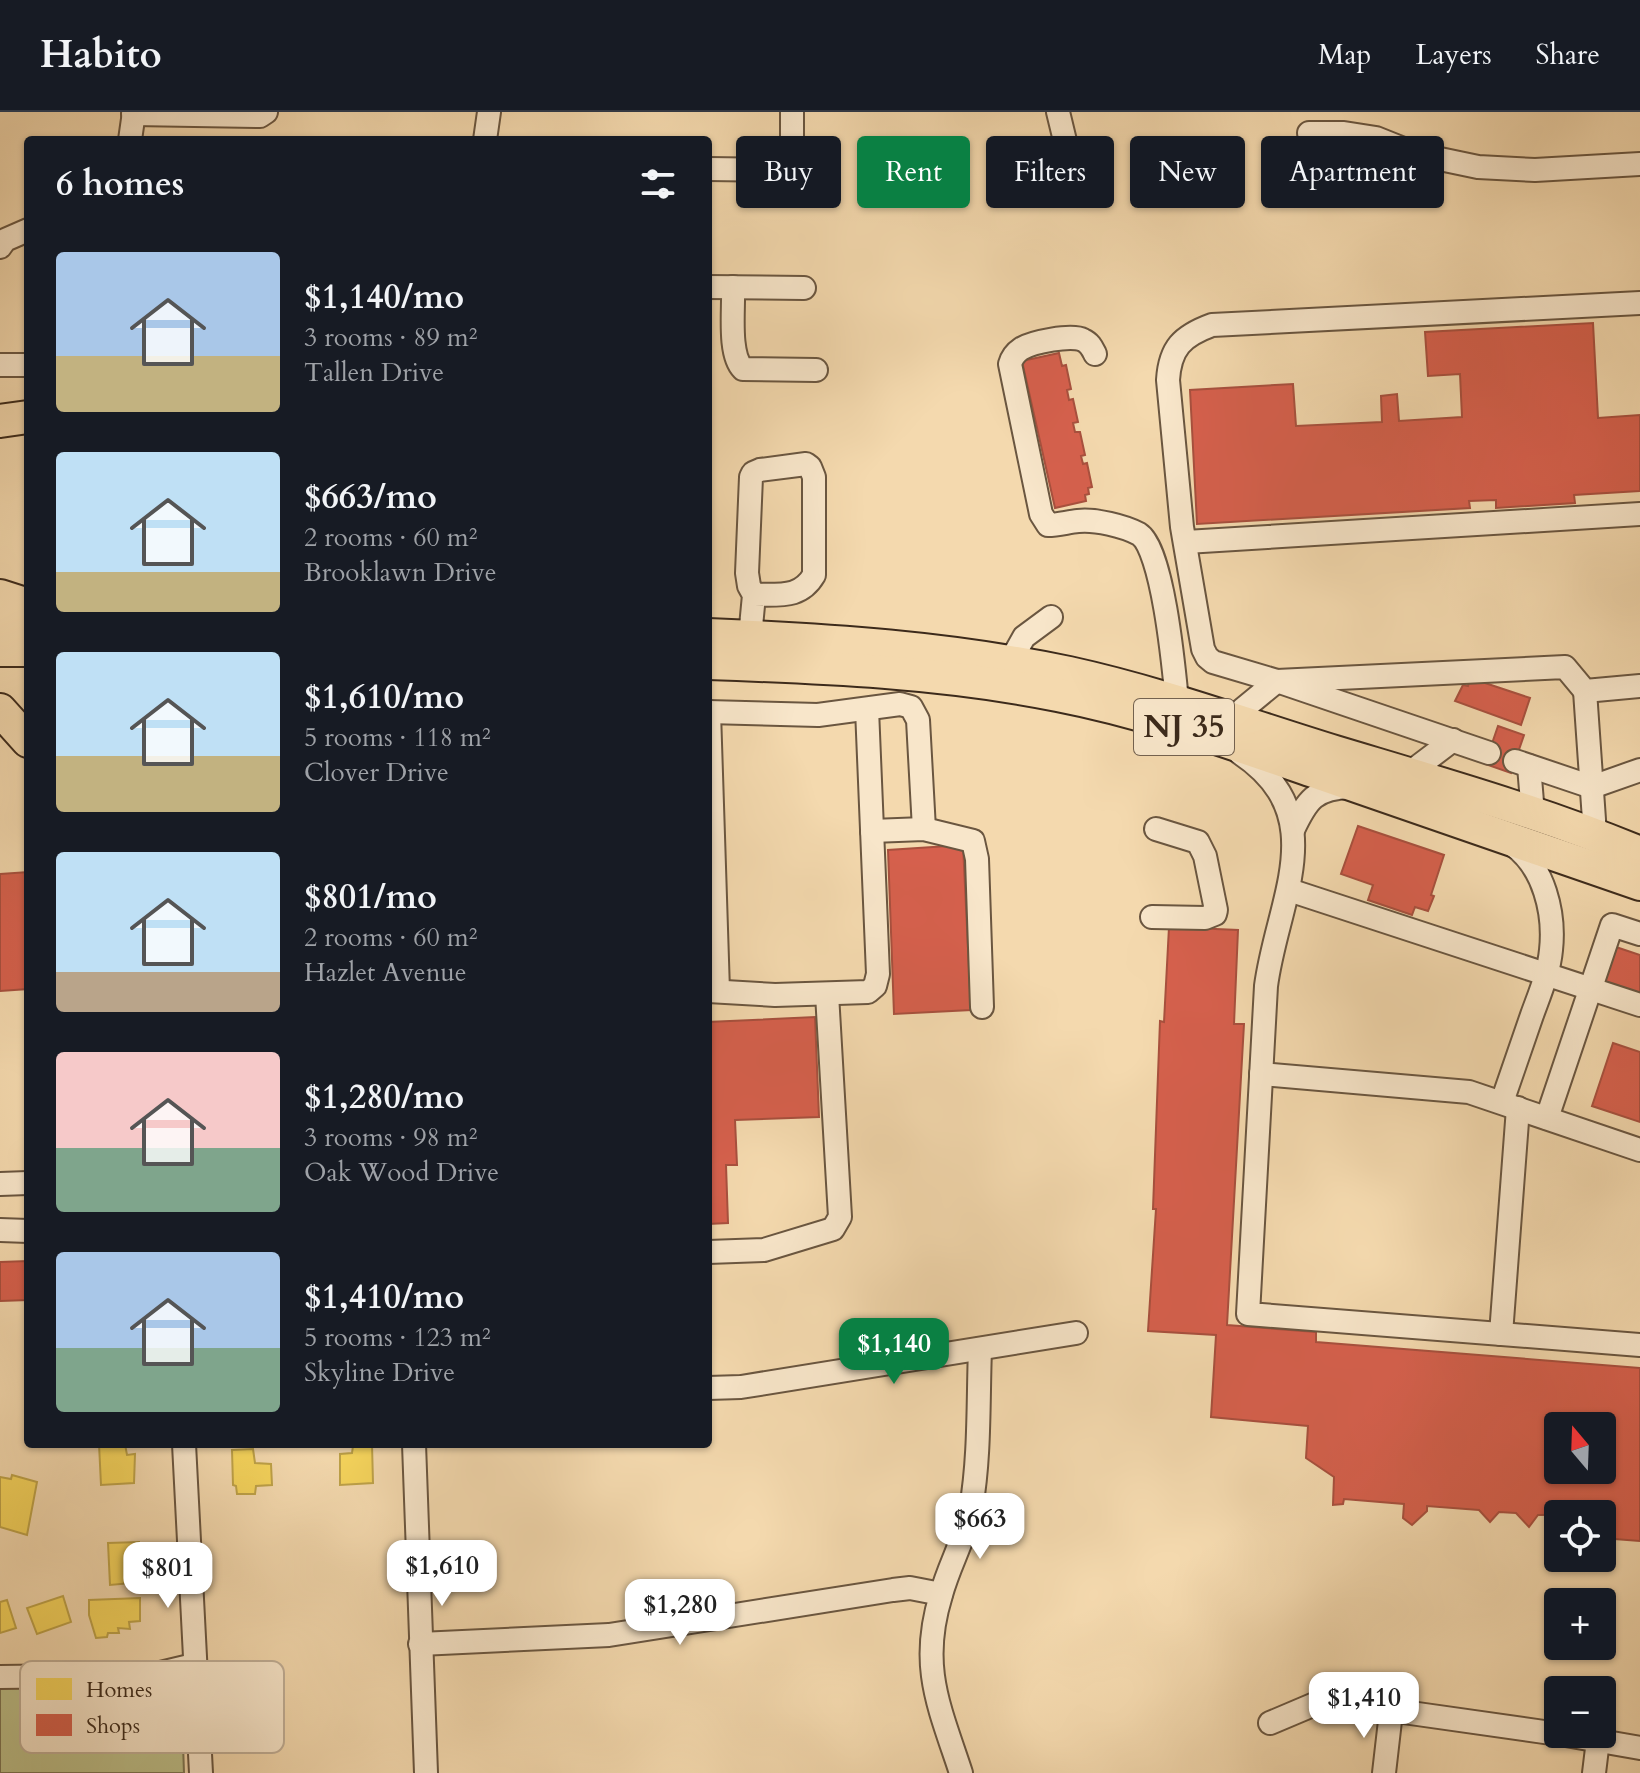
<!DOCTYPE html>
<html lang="en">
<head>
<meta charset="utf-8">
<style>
  :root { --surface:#171b24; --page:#20242c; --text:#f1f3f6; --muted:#9ea1a6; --line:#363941; --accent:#0b8043 }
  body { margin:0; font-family:Cardo,serif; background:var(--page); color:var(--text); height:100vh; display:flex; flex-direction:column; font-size:30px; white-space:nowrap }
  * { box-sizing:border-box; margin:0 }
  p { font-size:26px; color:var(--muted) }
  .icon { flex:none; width:44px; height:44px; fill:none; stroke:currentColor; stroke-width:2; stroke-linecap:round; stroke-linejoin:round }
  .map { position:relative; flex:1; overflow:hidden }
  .side { position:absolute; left:24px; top:24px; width:688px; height:1312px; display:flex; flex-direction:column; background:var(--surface); border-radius:8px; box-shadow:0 2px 6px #0004 }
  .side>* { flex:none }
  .hud { position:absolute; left:736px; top:24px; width:760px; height:72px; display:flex; gap:16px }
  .needle { width:52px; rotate:341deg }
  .buttons { position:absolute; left:1544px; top:1300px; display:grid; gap:16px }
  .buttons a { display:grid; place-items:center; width:72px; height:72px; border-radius:8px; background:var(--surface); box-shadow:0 2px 6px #0004; font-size:40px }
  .price { position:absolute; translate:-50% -68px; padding:0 18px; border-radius:16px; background:#fff; color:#222; font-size:26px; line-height:52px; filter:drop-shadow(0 2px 4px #0008) }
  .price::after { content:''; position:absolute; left:50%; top:48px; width:24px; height:18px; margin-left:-12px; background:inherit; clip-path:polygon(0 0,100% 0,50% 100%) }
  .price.current { background:var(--accent); color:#fff }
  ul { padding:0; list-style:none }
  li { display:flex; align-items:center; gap:24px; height:200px; padding:0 32px }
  li span { display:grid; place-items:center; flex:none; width:224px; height:160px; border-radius:8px; color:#555 }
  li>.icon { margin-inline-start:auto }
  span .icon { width:96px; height:96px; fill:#fffc; stroke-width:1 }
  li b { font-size:34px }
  h2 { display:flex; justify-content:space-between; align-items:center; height:96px; padding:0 32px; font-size:34px }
  .pill { padding:0 28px; border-radius:8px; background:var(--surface); box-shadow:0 2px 6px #0004; font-size:28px; line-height:72px }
  .pill.current { background:var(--accent); color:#fff }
  header { display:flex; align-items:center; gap:48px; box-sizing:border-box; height:112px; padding:0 40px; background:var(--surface); border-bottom:2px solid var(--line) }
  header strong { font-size:38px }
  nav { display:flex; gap:44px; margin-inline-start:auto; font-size:28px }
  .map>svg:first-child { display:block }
</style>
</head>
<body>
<header>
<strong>Habito</strong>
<nav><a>Map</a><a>Layers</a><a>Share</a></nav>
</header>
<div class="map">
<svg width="1640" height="1661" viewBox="0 0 1640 1661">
  <rect width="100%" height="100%" fill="#f4d9ae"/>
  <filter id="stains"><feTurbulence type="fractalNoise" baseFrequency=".0025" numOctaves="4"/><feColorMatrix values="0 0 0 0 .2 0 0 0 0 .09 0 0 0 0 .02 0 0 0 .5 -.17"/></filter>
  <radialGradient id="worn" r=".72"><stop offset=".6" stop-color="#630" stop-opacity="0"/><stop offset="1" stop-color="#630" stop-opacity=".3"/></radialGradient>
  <!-- green -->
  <polygon fill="#bcbf89" stroke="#7c7452" stroke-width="2" points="121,1562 181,1573 184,1661 0,1661 0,1566"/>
  <!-- homes -->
  <g fill="#f6d55c" stroke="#bea248" stroke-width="2">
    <polygon points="99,1332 125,1332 127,1343 135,1342 134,1371 101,1373"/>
    <polygon points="372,1332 373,1371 340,1373 340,1342 352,1341 353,1334"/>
    <polygon points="253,1337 255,1351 271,1352 272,1373 256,1374 255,1382 237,1382 236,1374 233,1373 232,1338"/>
    <polygon points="12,1363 37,1370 27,1423 0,1415 0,1365 11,1367"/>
    <polygon points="139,1430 142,1470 110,1473 108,1431"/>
    <polygon points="63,1484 71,1510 37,1522 27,1496"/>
    <polygon points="140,1486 140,1509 129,1510 130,1517 118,1516 119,1521 108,1521 107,1525 96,1526 89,1503 89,1488"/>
    <polygon points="7,1488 16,1516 0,1521 0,1490"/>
  </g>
  <!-- shops -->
  <g fill="#d6604d" stroke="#a8503e" stroke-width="2" fill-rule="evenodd">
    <polygon points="1593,211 1598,306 1640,303 1640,379 1574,383 1575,391 1496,396 1496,388 1469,389 1470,396 1197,412 1190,278 1293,272 1296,314 1382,310 1381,284 1397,282 1399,309 1462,305 1460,262 1428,264 1425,220"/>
    <polygon points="1059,241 1062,254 1066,253 1071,277 1067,278 1069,288 1073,287 1078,310 1073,311 1075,320 1080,320 1085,343 1081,344 1083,352 1087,351 1092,375 1088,376 1089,382 1085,383 1086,389 1055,396 1022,249"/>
    <polygon points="1470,566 1530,586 1521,613 1455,589 1463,573 1468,574"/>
    <polygon points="1498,614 1524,623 1511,661 1485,652"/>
    <polygon points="1358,714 1444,743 1431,783 1434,784 1428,799 1415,795 1412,803 1368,788 1373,773 1341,762"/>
    <polygon points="963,733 971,898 894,902 888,738"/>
    <polygon points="28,760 28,877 0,879 0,762"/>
    <path d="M1169,815L1238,818L1234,912H1244L1227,1213L1316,1220V1230L1640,1256V1429L1602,1426V1402L1538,1403L1529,1415L1516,1401L1499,1400L1490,1410L1479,1398L1427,1394V1399L1412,1413L1403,1406L1404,1392L1344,1387L1343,1392L1333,1393L1334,1365L1306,1346L1308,1314L1211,1305L1216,1223L1148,1219L1156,1097H1153L1160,909L1164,910ZM1558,1314H1602V1358H1558Z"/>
    <polygon points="1613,834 1640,843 1640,886 1600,873"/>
    <polygon points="815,905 819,1005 735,1008 737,1053 726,1053 728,1111 708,1112 708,910"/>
    <polygon points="1613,931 1640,940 1640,1010 1592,994"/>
    <polygon points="28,1149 28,1188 0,1189 0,1150"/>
  </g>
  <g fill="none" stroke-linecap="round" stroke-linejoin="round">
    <!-- minor casing -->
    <g stroke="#6a5640" stroke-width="26">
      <g id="minor">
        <polyline points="1058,0 1067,37 1091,72"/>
        <polyline points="133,2 260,4 266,0"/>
        <polyline points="1309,21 1344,21 1376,26 1416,42 1478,55 1535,58 1640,52"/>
        <polyline points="130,28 134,0"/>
        <polyline points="485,28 489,0"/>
        <polyline points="708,57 773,58 787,53 792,28 792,0"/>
        <polyline points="0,135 5,128 28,118"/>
        <polyline points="708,175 804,176"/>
        <path d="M733,175C734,197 728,242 743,257L816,258"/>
        <path d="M1095,242C1092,236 1090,231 1083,228C1072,222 1032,230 1021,237C1015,241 1012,245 1010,252L1041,402L1048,413C1058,413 1068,410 1078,409C1095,407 1124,414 1139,422C1163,437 1174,558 1177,589"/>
        <polyline points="0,253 28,253"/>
        <polyline points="1186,430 1640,402"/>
        <path d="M750,525L754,483L749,474L747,461L751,365L753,361L760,358L806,352L810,355L814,365V463C800,487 779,482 754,483"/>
        <polyline points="1010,550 1024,525 1051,505"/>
        <polyline points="1585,579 1595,722"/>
        <polyline points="708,600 818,603 900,592 911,595 918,608 924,717"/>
        <polyline points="709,600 718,879"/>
        <polyline points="1232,606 1277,569 1565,555 1585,579 1640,574"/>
        <path d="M1240,641C1334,704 1277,788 1266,874L1248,1202L1640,1233"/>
        <path d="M1489,641L1277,569L1213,550L1207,545L1203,537L1182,415L1168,268C1170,236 1182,224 1212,213L1640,191"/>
        <polyline points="1515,649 1592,675 1640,658"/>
        <polyline points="1529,654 1533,702"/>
        <polyline points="1408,662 1453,628"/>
        <path d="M1293,718C1307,688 1315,676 1350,675"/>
        <polyline points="872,719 924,717 973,729 977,747 982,895"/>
        <polyline points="1289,778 1640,893"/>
        <polyline points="1152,805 1205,806 1215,802 1216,798 1205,744 1198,730 1156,717"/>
        <polyline points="708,879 775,883 868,880 875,874 878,862 867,597"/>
        <polyline points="1261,962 1469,980 1640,1038"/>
        <path d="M1502,990C1512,961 1522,932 1532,903C1540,881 1549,860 1551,838C1555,801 1544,755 1513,733"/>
        <polyline points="1547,1006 1612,813 1640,822"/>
        <polyline points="0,1072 28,1071"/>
        <polyline points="0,1118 28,1119"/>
        <polyline points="708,1140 764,1138 833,1117 840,1105 827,882"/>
        <polyline points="1501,1222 1518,996"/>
        <polyline points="708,1276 741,1275 1076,1221"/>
        <polyline points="184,1332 201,1661"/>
        <polyline points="414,1332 426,1661"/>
        <polyline points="420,1532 609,1523 893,1478 910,1476 941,1482"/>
        <polyline points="0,1565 152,1563 194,1553"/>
        <polyline points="1270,1611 1315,1592 1340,1591 1558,1622"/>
        <polyline points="1560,1622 1640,1636"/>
        <path d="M961,1661C939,1594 919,1554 941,1483C949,1453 965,1427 971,1396C980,1344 978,1289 980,1237"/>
        <polyline points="1384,1661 1391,1600"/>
        <polyline points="1594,1661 1598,1628"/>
      </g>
    </g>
    <!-- highway casing -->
    <g stroke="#3c2a1b" stroke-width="36">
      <g id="highway">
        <polyline points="0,309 28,305"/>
        <polyline points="0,484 28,493"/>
        <polyline points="0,509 28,508"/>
        <path d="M708,523C830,528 949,536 1069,561C1160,581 1247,613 1335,640C1438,671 1541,700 1640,741"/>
        <polyline points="0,538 28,538"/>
        <path d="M708,551C824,555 943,560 1058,583C1146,600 1229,630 1313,659C1422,696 1531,734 1640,772"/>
        <polyline points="0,598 28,629"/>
      </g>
    </g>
    <!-- minor -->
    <use href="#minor" stroke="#f8e6ca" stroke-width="22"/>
    <!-- highway -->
    <use href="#highway" stroke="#f4d9ae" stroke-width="32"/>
  </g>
  <g text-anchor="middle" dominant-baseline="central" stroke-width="8" stroke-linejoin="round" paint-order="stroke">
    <!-- shield labels -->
    <rect fill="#f8e6ca" stroke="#746250" stroke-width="2" x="1134" y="587" width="100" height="56" rx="6"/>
    <g font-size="32" font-weight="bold" fill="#3c2a1b">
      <text x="1184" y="615">NJ 35</text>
    </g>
  </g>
  <!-- legend -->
  <rect x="20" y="1549" width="264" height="92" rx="12" fill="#f8e6ca" stroke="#c0ae96" stroke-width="2"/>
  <rect x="36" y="1566" width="36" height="22" fill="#f6d55c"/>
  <rect x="36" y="1602" width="36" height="22" fill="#d6604d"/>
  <g font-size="22" fill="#3c2a1b">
    <text x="86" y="1585">Homes</text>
    <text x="86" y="1621">Shops</text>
  </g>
  <rect width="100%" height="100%" filter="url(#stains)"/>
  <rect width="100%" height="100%" fill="url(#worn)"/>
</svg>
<div class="buttons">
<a><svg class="needle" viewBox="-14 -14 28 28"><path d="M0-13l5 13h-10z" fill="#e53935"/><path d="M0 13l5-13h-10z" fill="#9ea1a6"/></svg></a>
<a><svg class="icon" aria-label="locate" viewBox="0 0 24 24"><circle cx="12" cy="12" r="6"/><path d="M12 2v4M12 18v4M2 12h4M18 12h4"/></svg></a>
<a>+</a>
<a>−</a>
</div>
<b class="price current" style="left:894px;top:1274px">$1,140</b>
<b class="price" style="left:980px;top:1449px">$663</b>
<b class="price" style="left:442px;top:1496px">$1,610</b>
<b class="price" style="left:168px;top:1498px">$801</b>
<b class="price" style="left:680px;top:1535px">$1,280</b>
<b class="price" style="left:1364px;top:1628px">$1,410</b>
<div class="hud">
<a class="pill">Buy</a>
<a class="pill current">Rent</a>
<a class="pill">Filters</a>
<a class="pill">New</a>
<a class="pill">Apartment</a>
</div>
<section class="side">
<h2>6 homes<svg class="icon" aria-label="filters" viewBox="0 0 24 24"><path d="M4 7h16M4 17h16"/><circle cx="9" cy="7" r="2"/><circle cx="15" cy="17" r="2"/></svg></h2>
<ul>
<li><span style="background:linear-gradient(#a9c7e8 65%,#c2b280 0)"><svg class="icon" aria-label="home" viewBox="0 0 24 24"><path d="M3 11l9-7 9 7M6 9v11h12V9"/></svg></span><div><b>$1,140/mo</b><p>3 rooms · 89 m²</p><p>Tallen Drive</p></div></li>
<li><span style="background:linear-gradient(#bfe0f5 75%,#c2b280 0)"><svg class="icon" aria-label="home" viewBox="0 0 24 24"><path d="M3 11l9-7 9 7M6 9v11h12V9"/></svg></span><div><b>$663/mo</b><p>2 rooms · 60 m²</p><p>Brooklawn Drive</p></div></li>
<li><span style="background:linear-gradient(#bfe0f5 65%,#c2b280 0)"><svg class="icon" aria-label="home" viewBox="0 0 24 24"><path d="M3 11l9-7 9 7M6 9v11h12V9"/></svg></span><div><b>$1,610/mo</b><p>5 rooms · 118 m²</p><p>Clover Drive</p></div></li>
<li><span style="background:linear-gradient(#bfe0f5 75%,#b9a48a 0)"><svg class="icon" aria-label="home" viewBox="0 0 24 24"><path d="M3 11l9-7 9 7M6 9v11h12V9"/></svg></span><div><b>$801/mo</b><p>2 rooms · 60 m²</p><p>Hazlet Avenue</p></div></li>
<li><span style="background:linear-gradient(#f6c9c9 60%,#7fa58c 0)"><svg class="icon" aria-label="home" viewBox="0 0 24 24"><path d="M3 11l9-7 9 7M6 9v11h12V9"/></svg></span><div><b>$1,280/mo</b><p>3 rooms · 98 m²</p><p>Oak Wood Drive</p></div></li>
<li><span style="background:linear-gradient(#a9c7e8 60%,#7fa58c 0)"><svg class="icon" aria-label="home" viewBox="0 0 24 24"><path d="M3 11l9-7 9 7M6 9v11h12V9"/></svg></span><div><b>$1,410/mo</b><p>5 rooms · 123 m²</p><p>Skyline Drive</p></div></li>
</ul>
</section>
</div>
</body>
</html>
